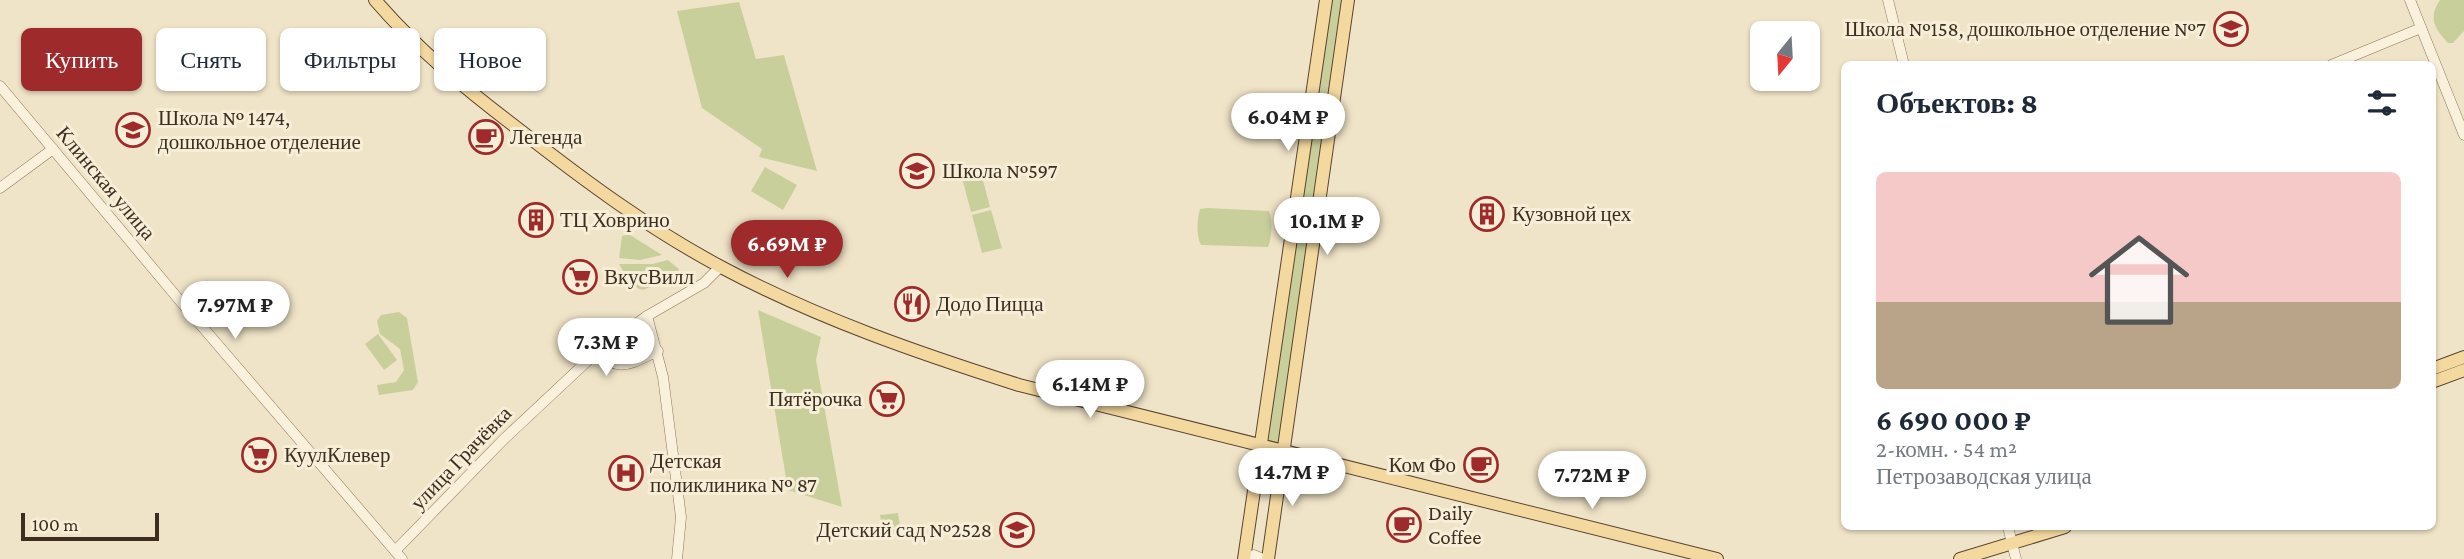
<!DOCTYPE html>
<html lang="ru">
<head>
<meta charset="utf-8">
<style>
  :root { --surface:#fff; --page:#f2f2f3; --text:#1f2937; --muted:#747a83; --accent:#9e2a2b }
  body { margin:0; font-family:"Crimson Pro",serif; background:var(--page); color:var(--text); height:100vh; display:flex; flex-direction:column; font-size:26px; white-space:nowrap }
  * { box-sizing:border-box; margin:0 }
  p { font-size:23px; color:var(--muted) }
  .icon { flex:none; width:38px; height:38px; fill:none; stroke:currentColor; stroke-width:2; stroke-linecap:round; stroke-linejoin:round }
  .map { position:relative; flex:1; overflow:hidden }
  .drawer { position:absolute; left:1841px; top:61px; width:595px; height:469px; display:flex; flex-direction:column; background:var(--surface); border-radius:10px; box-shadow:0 2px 5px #0004 }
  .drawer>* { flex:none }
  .banner { position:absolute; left:21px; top:28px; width:665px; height:63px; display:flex; gap:14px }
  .needle { width:46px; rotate:198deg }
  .buttons { position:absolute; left:1750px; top:21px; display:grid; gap:14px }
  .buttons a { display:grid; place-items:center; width:70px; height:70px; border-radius:10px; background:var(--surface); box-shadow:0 2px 5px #0004; font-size:35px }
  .scale { position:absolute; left:21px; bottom:18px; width:138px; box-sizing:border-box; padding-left:7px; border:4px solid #3d2e20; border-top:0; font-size:19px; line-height:24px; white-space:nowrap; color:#3d2e20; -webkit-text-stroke:5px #f7eed8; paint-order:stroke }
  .price { position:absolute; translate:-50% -60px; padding:0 16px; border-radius:24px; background:#fff; color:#222; font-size:23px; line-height:46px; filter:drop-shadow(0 2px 4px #0008) }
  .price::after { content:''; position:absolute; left:50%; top:42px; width:21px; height:16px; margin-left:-10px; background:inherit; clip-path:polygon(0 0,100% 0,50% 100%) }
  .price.selected { background:var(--accent); color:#fff }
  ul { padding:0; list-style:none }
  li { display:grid; align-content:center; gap:14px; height:371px; padding:0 35px }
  li span { display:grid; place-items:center; height:217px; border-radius:10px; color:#555 }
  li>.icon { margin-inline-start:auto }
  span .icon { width:126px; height:126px; fill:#fffc; stroke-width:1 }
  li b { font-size:30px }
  h2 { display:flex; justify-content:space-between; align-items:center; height:84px; padding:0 35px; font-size:30px }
  .tag { padding:0 24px; border-radius:10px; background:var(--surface); box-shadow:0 2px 5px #0004; font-size:24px; line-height:63px }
  .tag.selected { background:var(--accent); color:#fff }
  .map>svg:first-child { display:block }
</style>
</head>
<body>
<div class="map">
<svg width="2464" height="559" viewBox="0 0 2464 559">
  <rect width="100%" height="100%" fill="#f0e4c8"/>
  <!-- green -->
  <g fill="#c9cf9b">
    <polygon points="1326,0 1348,0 1284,451 1261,446"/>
    <path d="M2440,0H2464V31L2453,43H2448C2434,28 2428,18 2440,0Z"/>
    <polygon points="739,2 756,59 784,55 817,171 759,157 762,149 702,108 677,11"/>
    <polygon points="765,167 797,185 783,210 751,191"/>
    <polygon points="980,169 990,207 971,212 961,174"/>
    <path d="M1207,208L1269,211C1273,220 1272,238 1268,247L1201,245C1196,236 1197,219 1200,209Z"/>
    <polygon points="991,210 1002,248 982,253 972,215"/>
    <polygon points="626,235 630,235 662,255 640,260 619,258 622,236"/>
    <path d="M668,260L679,269L676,276L643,290C630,287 625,274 619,264H652Z"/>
    <polygon points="758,310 821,337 816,360 842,507 788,490"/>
    <polygon points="399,312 407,318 418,382 413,390 379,395 377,385 396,382 404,370 400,349 380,334 377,321 381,315"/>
    <path d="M640,329L648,348C633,355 622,360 607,352Z"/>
    <polygon points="378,334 397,360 384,370 365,344"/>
    <polygon points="898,513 901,532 883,535 880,515"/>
  </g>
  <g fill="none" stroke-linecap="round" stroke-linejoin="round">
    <!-- minor casing -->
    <g stroke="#8d765c" stroke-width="11">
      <g id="minor">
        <polyline points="1888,0 1904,65"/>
        <polyline points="2410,0 2464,135"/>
        <polyline points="2331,65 2421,28"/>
        <polyline points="0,86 181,302 402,559"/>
        <polyline points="0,188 53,149"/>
        <polyline points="647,316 663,377 681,517 677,559"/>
        <path d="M597,352C620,374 631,363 658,351"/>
        <polyline points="2008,527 2016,559"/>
        <polyline points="395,551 503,440 597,352 647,316 704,283 720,267"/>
        <polyline points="1246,559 1254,555 1263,559"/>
      </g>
    </g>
    <!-- major casing -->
    <g stroke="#5b4430" stroke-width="14">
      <g id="major">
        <path d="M375,0C418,50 468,91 521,131C585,181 651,230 723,268C817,318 918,353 1019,385L1717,559"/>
        <polyline points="2432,369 2464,357"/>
        <polyline points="2432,382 2464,370"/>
        <polyline points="1244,559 1326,0"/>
        <polyline points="1268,559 1348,0"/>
        <polyline points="1960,559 2065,527"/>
      </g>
    </g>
    <!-- minor -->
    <use href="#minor" stroke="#faf1dc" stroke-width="10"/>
    <!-- major -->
    <use href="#major" stroke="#f3d9a0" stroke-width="12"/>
  </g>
  <!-- icons -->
  <defs>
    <g id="school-ring" transform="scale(1.75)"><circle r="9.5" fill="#f7eed8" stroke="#9e2a2b" stroke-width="1.5"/><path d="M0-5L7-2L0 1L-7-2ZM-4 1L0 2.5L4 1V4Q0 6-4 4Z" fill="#9e2a2b"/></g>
    <g id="cafe-ring" transform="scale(1.75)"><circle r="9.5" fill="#f7eed8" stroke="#9e2a2b" stroke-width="1.5"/><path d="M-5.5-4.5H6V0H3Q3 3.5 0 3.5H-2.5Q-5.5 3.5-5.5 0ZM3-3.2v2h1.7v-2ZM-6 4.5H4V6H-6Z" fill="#9e2a2b"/></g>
    <g id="building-ring" transform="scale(1.75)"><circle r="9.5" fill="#f7eed8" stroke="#9e2a2b" stroke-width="1.5"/><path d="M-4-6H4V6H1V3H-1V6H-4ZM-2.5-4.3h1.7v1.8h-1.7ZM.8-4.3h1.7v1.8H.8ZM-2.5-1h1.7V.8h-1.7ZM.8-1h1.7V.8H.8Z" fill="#9e2a2b"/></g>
    <g id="supermarket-ring" transform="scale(1.75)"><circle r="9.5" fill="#f7eed8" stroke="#9e2a2b" stroke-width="1.5"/><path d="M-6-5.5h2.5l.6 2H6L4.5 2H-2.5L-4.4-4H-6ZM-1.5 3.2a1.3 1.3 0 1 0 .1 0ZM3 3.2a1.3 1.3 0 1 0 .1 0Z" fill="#9e2a2b"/></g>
    <g id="restaurant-ring" transform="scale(1.75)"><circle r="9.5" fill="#f7eed8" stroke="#9e2a2b" stroke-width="1.5"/><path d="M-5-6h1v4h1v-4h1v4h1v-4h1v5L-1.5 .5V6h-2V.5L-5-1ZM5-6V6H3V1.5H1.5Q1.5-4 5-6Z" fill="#9e2a2b"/></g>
    <g id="hospital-ring" transform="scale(1.75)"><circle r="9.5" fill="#f7eed8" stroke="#9e2a2b" stroke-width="1.5"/><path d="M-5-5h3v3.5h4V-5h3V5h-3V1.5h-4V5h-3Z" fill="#9e2a2b"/></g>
  </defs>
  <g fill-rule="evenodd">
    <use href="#school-ring" x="2231" y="29"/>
    <use href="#school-ring" x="133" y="130"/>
    <use href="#cafe-ring" x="486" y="137"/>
    <use href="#school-ring" x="917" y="171"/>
    <use href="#building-ring" x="1487" y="214"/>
    <use href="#building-ring" x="536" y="220"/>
    <use href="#supermarket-ring" x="580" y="277"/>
    <use href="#restaurant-ring" x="912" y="304"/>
    <use href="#supermarket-ring" x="887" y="399"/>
    <use href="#supermarket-ring" x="259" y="455"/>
    <use href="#cafe-ring" x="1481" y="465"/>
    <use href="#hospital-ring" x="626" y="473"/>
    <use href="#cafe-ring" x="1404" y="525"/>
    <use href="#school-ring" x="1017" y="530"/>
  </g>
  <g text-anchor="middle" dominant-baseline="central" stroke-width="6" stroke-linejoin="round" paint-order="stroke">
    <!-- poi labels -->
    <g font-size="21" fill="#3d2e20" stroke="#f7eed8" text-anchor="start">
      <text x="2206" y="29" text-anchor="end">Школа №158, дошкольное отделение №7</text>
      <text x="158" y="118">Школа № 1474,<tspan x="158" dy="24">дошкольное отделение</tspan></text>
      <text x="510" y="137">Легенда</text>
      <text x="942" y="171">Школа №597</text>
      <text x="1512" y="214">Кузовной цех</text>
      <text x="560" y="220">ТЦ Ховрино</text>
      <text x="604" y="277">ВкусВилл</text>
      <text x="936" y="304">Додо Пицца</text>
      <text x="862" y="399" text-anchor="end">Пятёрочка</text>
      <text x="284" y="455">КуулКлевер</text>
      <text x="650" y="461">Детская<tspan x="650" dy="24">поликлиника № 87</tspan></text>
      <text x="1456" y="465" text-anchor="end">Ком Фо</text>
      <text x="1428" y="513">Daily<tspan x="1428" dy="24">Coffee</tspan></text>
      <text x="992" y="530" text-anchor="end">Детский сад №2528</text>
    </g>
    <!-- street labels -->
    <g font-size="21" fill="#3d2e20" stroke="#f7eed8">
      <text transform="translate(106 183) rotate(50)">Клинская улица</text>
      <text transform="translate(461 458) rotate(-46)">улица Грачёвка</text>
    </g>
  </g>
</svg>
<div class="buttons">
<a><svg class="needle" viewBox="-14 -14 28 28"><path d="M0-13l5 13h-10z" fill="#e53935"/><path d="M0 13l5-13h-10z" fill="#747a83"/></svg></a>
</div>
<div class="scale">100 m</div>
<b class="price" style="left:1288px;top:153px">6.04M ₽</b>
<b class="price" style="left:1327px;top:257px">10.1M ₽</b>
<b class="price selected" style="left:787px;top:280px">6.69M ₽</b>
<b class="price" style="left:235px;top:341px">7.97M ₽</b>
<b class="price" style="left:606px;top:378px">7.3M ₽</b>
<b class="price" style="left:1090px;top:420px">6.14M ₽</b>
<b class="price" style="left:1292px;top:508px">14.7M ₽</b>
<b class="price" style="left:1592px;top:511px">7.72M ₽</b>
<div class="banner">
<a class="tag selected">Купить</a>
<a class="tag">Снять</a>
<a class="tag">Фильтры</a>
<a class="tag">Новое</a>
</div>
<section class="drawer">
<h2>Объектов: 8<svg class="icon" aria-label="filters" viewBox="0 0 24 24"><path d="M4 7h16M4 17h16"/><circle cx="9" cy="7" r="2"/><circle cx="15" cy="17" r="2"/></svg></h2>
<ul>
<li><span style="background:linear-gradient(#f6c9c9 60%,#b9a48a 0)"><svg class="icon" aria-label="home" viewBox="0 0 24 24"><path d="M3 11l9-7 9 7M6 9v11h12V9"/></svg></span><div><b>6 690 000 ₽</b><p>2-комн. · 54 m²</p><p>Петрозаводская улица</p></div></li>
</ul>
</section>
</div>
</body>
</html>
